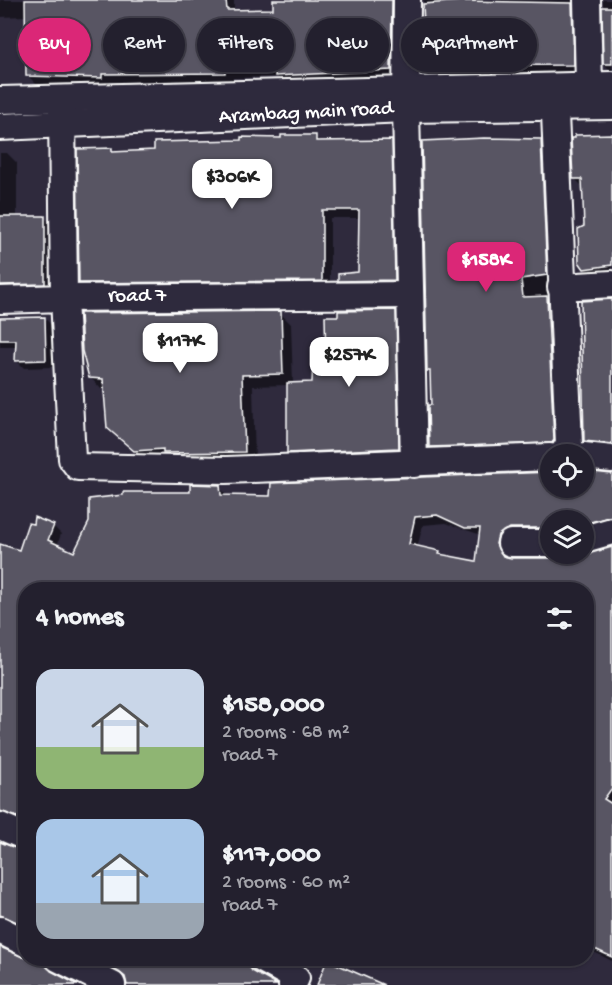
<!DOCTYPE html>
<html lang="en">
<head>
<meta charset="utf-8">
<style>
  :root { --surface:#23202e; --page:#2f2d3a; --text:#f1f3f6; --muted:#a3a3aa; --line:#403e4a; --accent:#db2777 }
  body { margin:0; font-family:"Gochi Hand",sans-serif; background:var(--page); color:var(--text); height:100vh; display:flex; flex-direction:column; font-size:22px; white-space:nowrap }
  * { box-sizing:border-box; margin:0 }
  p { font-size:20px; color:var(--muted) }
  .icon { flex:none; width:33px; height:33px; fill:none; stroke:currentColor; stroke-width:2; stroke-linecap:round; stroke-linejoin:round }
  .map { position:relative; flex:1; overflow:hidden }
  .details { position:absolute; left:18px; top:582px; width:576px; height:384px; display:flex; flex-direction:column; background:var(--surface); border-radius:24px; box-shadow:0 2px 4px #0004,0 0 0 2px var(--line) }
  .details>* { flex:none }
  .top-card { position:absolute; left:18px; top:18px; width:576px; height:54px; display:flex; gap:12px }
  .buttons { position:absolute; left:540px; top:444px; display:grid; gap:12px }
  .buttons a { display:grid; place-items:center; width:54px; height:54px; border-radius:50%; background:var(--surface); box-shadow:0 2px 4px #0004,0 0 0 2px var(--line); font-size:30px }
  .price { position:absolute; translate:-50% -51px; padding:0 14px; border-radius:12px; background:#fff; color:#222; font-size:20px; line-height:39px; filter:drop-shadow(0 2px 3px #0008) }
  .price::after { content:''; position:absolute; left:50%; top:36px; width:18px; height:14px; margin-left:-9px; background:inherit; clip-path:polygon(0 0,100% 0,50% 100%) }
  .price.active { background:var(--accent); color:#fff }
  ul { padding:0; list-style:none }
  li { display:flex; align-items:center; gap:18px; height:150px; padding:0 18px }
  li span { display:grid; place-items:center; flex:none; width:168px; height:120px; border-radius:18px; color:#555 }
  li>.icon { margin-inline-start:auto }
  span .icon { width:72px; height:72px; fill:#fffc; stroke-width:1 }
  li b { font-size:26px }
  h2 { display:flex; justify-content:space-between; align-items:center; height:72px; padding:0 18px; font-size:26px }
  .chip { padding:0 21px; border-radius:27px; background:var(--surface); box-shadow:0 2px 4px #0004,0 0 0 2px var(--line); font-size:21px; line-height:54px }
  .chip.active { background:var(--accent); color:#fff }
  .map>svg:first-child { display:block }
</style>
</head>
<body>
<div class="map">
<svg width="612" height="985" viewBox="0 0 612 985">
  <rect width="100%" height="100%" fill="#2f2a3d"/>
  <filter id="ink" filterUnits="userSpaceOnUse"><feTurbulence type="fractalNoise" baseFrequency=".0167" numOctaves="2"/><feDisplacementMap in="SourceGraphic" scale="12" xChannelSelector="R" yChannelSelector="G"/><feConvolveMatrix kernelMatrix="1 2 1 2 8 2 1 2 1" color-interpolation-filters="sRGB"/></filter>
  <g filter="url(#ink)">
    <!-- shadow -->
    <g fill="#0007" fill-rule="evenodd">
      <polygon points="0,0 234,0 234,12 274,11 274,0 402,0 399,78 285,84 277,77 233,78 233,81 110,82 110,85 36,84 28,76 27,16 0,17"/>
      <polygon points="424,0 589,0 584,76 439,77 428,66"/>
      <polygon points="603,0 612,0 612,73 605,66"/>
      <polygon points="612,135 612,278 594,278 585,270 582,186 574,178"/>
      <polygon points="315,137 321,142 391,141 400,150 403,288 348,289 339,280 360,274 361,218 330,218 330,289 89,291 80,282 111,150 115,154"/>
      <polygon points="540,140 551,151 564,451 441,457 430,446 432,374 428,371"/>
      <polygon points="0,153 7,153 17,163 17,217 44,217 54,227 55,293 0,296"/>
      <polygon points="612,299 612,452 594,449 585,441"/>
      <polygon points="395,312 406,323 409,459 299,463 288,452 289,385 253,386 255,463 146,462 120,439 105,389 101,389 90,377 280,313 291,324 293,384 314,384 328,362"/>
      <polygon points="45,318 52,326 53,367 24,368 17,361 17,347 0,347 0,319"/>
      <path d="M584,472L612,474V526L584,535V520H550V536L505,544V558H558L562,554L588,555L612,547V961L590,950L586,955V590H26V825L0,822V546L20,552L53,526L61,534L57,546L75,554L192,493L219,486L228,497H272L273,485L550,473V488H584ZM446,523L481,535L478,563L443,556L439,552L417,548L423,525Z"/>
      <polygon points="0,844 26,853 26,930 0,925"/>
      <polygon points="86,958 255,958 254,972 275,985 127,985 126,981"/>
    </g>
    <!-- building -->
    <g fill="#595564" stroke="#fff" stroke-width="1.5" fill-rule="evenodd">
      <polygon points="25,0 226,0 227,10 273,9 273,0 392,0 391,70 275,76 275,69 225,70 225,73 102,74 102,78 26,76"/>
      <polygon points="463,1 572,3 574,65 426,66 423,4"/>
      <polygon points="602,7 612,7 612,64 603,64"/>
      <polygon points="612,134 612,265 584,269 579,262 578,229 584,226 582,179 573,179 571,138 575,138 575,135"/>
      <polygon points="281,135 316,135 316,141 392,140 395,280 338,281 338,274 358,272 359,210 322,210 322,281 79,283 77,149 112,148 112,152 154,150 154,142 241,140 241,137 281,138"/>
      <polygon points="484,138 541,139 547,275 521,279 523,297 547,296 554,440 552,443 429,447 428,405 431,405 430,371 427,371 422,141"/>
      <polygon points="0,216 45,216 45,284 0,285"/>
      <polygon points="612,299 612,444 584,441 581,301"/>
      <polygon points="396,310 399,448 287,453 287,383 312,382 313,360 326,361 325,316 338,316 338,311"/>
      <polygon points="281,311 283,374 242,375 245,452 163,453 163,449 134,451 107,428 103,379 89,378 82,351 80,313"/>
      <polygon points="45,317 46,360 15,361 16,340 0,340 0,318"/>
      <path d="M584,471L612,474V516L584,524V520H550V528H510L498,535L496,544L503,556L511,558H550L560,554H588L612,547V788L604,799L612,804V957L586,945V590H26V661L21,669L26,672V820L0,811V544L19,550L28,523L33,524L34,517L54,525L48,540L74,552L89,522V499L123,495V492H190V484L220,485L221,495L270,496L271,483L550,472V488H584ZM437,515L465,528H480L476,561L439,554L440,551L409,544L415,517Z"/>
      <polygon points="0,842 26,852 26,926 0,915"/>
      <polygon points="0,947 26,958 43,958 51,971 78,985 0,985"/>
      <polygon points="93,958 245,958 252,971 277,985 127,985 125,977 119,972"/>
      <polygon points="327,960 384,985 317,985"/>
    </g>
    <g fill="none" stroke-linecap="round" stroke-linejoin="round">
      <!-- minor casing -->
      <g stroke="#fff" stroke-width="30">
        <g id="minor">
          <polyline points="407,0 406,109 414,464"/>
          <polyline points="587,0 589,86"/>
          <polyline points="554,90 569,444 563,454"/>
          <polyline points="0,100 612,85"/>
          <polyline points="62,109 64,298 410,295"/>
          <polyline points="0,127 406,109 612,106"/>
          <polyline points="561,287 612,284"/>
          <polyline points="0,300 64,298 72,459 78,467 226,470 550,457"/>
          <polyline points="584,456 612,459"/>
          <polyline points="584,539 612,531"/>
          <polyline points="511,543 550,543"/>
          <polyline points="0,826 26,837"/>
          <polyline points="0,930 26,943"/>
          <polyline points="58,958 112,985"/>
          <polyline points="260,958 296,978 292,985"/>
        </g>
      </g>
      <!-- minor -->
      <use href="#minor" stroke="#2f2a3d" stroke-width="26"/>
    </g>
  </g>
  <g text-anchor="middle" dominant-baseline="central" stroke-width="5" stroke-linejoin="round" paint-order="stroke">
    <!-- street labels -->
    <g font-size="21" fill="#fff" stroke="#2f2a3d">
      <text transform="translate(306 114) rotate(-3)">Arambag main road</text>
      <text x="137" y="297">road 7</text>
    </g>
  </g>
</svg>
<div class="buttons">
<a><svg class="icon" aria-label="locate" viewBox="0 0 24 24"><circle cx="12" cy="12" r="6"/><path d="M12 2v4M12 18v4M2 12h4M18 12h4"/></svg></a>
<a><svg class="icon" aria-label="layers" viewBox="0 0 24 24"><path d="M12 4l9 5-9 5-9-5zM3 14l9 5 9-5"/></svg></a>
</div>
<b class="price" style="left:232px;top:210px">$306K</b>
<b class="price active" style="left:486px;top:293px">$158K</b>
<b class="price" style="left:180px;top:374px">$117K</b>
<b class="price" style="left:349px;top:388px">$257K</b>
<div class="top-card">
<a class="chip active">Buy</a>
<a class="chip">Rent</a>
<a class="chip">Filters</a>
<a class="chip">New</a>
<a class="chip">Apartment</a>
</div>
<section class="details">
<h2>4 homes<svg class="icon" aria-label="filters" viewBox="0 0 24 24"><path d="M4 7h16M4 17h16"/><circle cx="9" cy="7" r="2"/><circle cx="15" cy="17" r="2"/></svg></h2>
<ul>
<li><span style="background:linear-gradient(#c9d6e8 65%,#8fb573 0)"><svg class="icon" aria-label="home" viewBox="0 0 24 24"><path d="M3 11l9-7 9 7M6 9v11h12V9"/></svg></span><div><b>$158,000</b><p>2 rooms · 68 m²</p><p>road 7</p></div></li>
<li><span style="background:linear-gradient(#a9c7e8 70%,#9aa5b1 0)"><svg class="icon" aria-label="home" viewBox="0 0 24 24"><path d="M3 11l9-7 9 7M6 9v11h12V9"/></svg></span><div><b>$117,000</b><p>2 rooms · 60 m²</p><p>road 7</p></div></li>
</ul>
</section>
</div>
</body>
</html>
